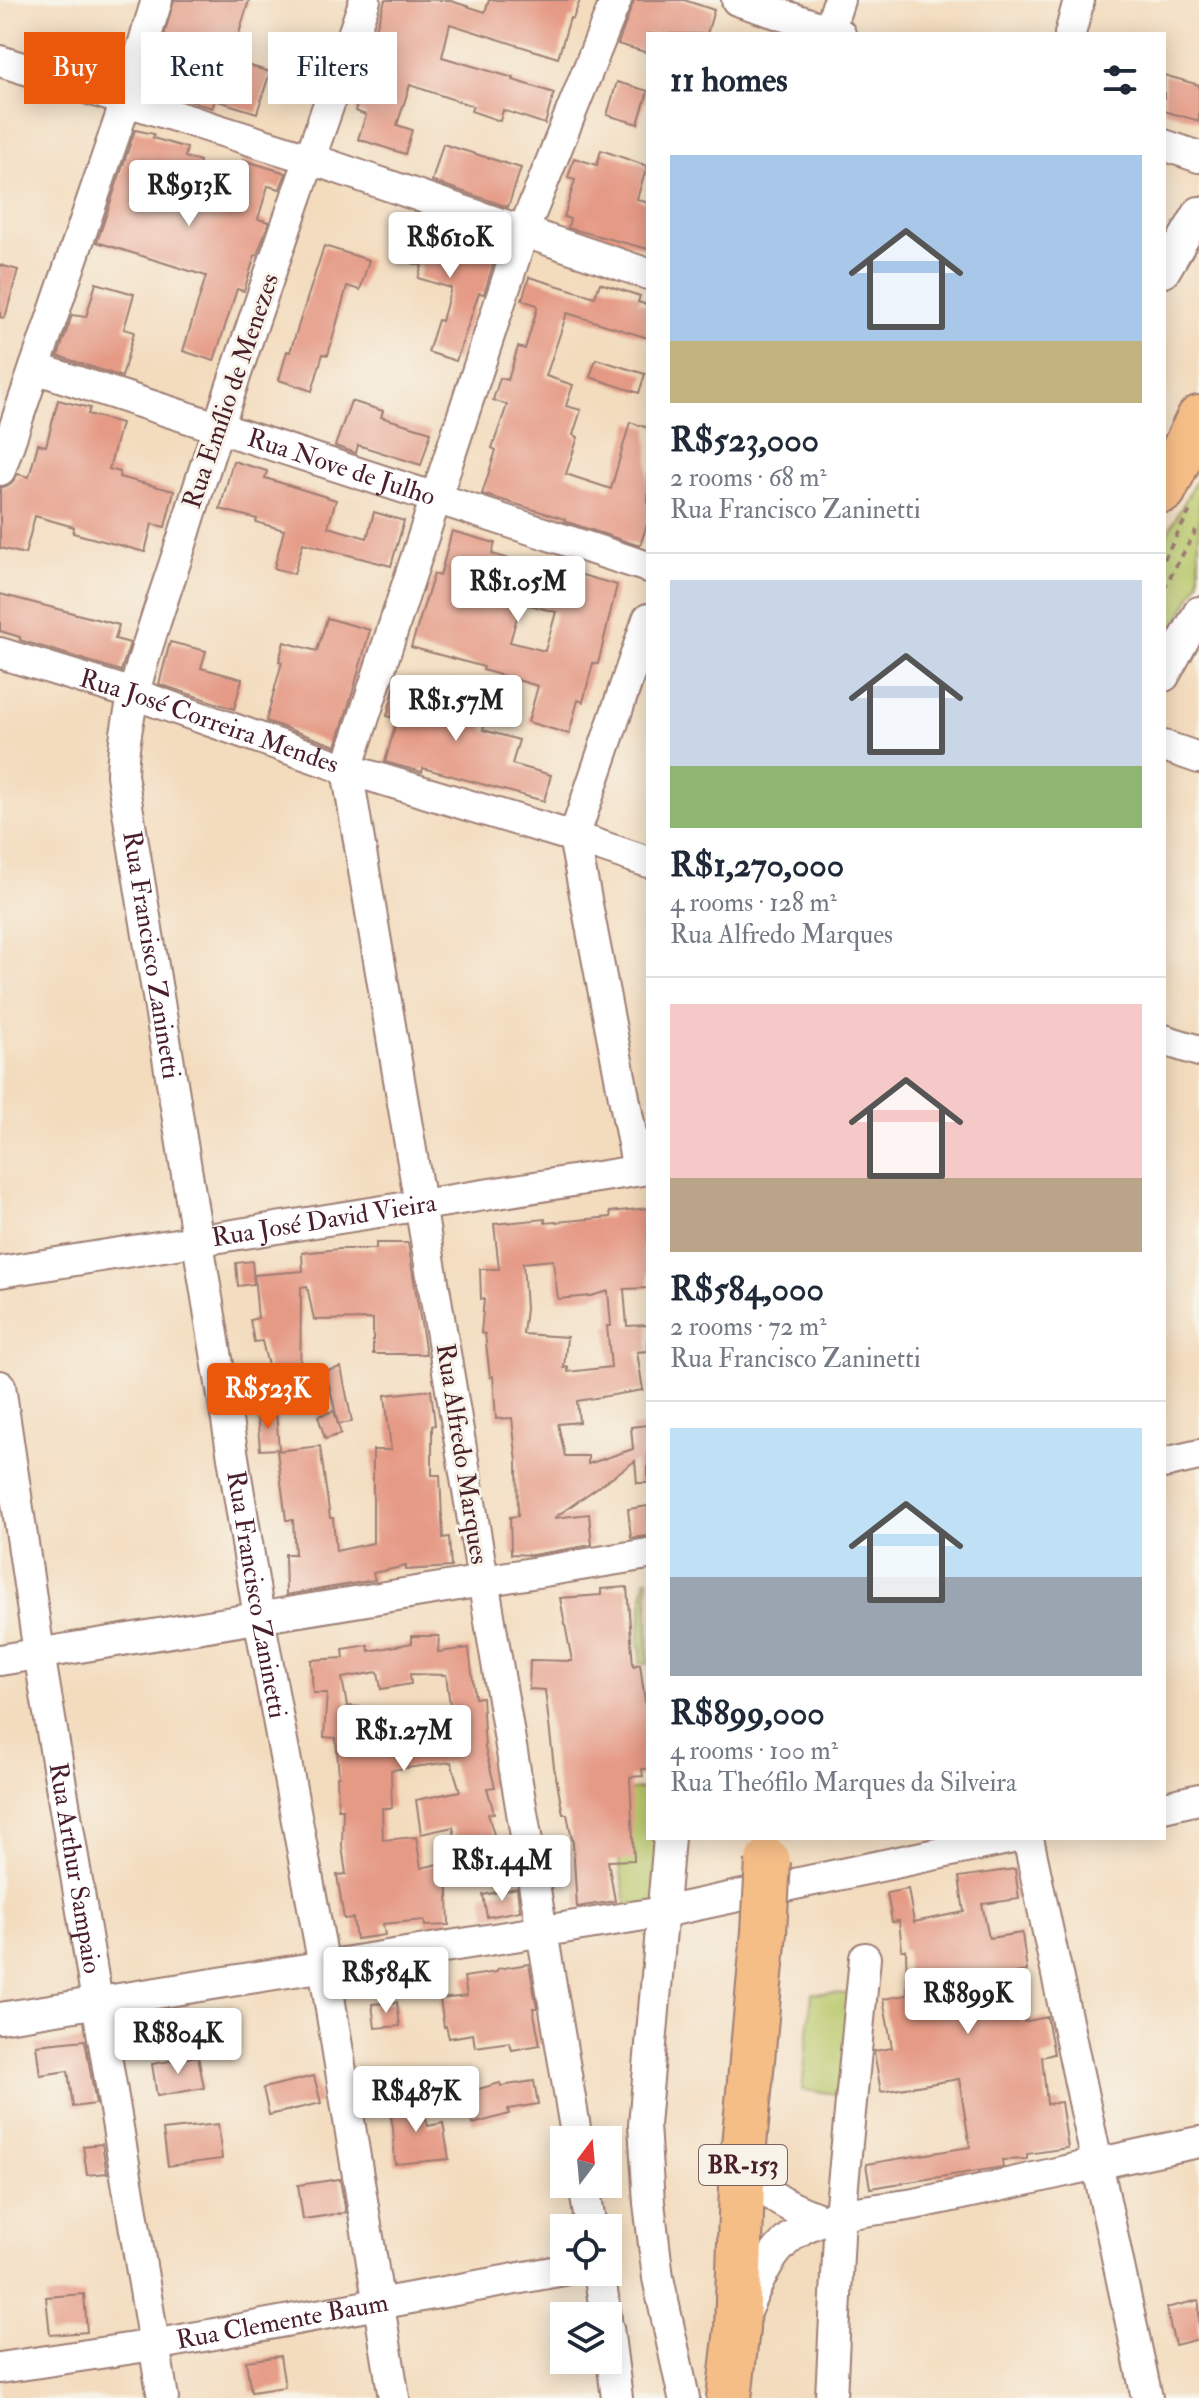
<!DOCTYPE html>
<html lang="en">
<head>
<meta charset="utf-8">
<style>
  :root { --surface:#fff; --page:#f2f2f3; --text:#1f2937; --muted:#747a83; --line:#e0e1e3; --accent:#ea580c }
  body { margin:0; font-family:"IM FELL Double Pica",serif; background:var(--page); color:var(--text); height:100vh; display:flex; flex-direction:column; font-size:30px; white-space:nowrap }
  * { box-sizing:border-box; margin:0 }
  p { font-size:26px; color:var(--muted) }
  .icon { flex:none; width:44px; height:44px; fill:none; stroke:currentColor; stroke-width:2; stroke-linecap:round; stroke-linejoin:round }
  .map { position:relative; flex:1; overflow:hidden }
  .sheet { position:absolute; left:646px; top:32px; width:520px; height:1808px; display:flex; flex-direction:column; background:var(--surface); border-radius:0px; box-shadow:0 4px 20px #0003 }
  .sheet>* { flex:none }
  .hud { position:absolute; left:24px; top:32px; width:502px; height:72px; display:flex; gap:16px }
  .needle { width:52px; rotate:16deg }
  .buttons { position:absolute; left:550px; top:2126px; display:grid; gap:16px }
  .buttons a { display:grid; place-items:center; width:72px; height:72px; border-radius:0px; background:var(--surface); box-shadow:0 4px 20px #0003; font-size:40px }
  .price { position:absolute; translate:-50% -68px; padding:0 18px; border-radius:8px; background:#fff; color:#222; font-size:26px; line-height:52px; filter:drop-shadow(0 2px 4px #0008) }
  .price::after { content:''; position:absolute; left:50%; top:48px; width:24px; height:18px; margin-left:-12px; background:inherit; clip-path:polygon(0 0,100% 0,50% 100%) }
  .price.selected { background:var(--accent); color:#fff }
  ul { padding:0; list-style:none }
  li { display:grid; align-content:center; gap:16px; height:424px; padding:0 24px }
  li+li { border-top:2px solid var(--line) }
  li span { display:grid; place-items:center; height:248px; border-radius:0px; color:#555 }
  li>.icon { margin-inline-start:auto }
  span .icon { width:144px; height:144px; fill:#fffc; stroke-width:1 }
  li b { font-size:34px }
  h2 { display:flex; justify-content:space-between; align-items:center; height:96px; padding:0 24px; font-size:34px }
  .tag { padding:0 28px; border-radius:0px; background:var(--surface); box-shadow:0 4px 20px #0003; font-size:28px; line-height:72px }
  .tag.selected { background:var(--accent); color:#fff }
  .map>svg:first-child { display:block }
</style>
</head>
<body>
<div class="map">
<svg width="1199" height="2398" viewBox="0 0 1199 2398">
  <rect width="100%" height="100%" fill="#f7f3e8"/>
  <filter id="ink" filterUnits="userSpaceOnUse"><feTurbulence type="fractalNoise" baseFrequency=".0125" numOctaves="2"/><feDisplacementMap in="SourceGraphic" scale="16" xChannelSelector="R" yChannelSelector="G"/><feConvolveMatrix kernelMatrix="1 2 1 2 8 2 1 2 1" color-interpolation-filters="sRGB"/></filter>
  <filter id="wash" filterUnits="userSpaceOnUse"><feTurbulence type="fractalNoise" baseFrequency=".006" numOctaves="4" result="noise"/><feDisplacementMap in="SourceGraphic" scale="32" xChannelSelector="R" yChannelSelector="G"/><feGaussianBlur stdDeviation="1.8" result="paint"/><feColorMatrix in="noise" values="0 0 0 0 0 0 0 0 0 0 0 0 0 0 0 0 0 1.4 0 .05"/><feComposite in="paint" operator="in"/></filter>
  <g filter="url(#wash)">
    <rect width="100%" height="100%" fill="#f3dcbe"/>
    <!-- green -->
    <g fill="#b8c769" stroke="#81734a" stroke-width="2">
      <polygon points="1199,475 1199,581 1164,647 1164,539"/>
      <polygon points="645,1579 648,1579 648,1664 640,1664 641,1647 638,1646"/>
      <polygon points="648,1788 648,1838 663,1838 658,1906 627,1909 608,1793"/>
      <polygon points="812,1993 856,1994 847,2095 802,2090"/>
    </g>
    <g id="blocks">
      <!-- building -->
      <g fill="#e59a85" fill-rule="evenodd">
        <polygon points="174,0 249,0 231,60 270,72 257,113 215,100 212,108 149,88"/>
        <polygon points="385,0 448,0 485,12 489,0 580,0 573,19 570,18 558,58 450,24 442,57 514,78 513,80 554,93 545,124 503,110 500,121 471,111 473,106 410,85 397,125 412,130 405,154 358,139 366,115 355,111 364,81 378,86 393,41 374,35"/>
        <polygon points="634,0 684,0 714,10 707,34 648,34 648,53 618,44"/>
        <polygon points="1164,75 1199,85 1199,121 1164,111"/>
        <polygon points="617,82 648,91 638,124 607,115"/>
        <polygon points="135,130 154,134 153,138 187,148 185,157 200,161 190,201 231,211 243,160 286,173 280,189 268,186 258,219 269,222 257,255 255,255 244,291 237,289 214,361 183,351 206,276 97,242"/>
        <polygon points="443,144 521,168 508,207 432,181"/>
        <polygon points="601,150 647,166 637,199 648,203 648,249 568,228 570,219 564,217 575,180 568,178 574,158 597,165"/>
        <polygon points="415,220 458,233 456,239 497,252 484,294 479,293 456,361 428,352 438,320 442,321 451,288 418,278 422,266 402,260"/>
        <polygon points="324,246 369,260 360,290 347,286 328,355 323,354 312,391 279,380 287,351 290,352"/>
        <polygon points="0,265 18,270 5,318 0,317"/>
        <polygon points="529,277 595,297 600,283 640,296 638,302 648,305 648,338 567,313 546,376 573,385 566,406 581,410 573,435 578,437 566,474 611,489 630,422 648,428 648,521 640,546 564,521 565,519 482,494 496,450 492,448 507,405 493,400 500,378 508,380 518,347 525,349 537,309 537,305 522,300"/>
        <polygon points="96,283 134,294 124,329 134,332 122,377 58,356 72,315 86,317"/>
        <polygon points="596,359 645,374 639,393 590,377"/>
        <polygon points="58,400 90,408 88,414 121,423 109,469 120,472 119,477 174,491 165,527 152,524 145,552 73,533 74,527 35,516 25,554 0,548 0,488 11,484 18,474 29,477 38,444 46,446"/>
        <polygon points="351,401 383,411 381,417 431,432 421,465 358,445 356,453 335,446"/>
        <polygon points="233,461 267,471 265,478 336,500 328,527 367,538 374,512 404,521 391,566 303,543 294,574 274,568 284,530 256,522 257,519 220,509"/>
        <path d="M452,531L495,543L492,554L574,578L575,573L617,585L598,664L593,663L583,702L578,700L569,734L528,722L538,686L483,670L484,667L411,647L434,574L440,576ZM521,603L556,612L545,651L510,642Z"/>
        <polygon points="0,594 119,625 115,639 130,643 121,671 20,640 20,637 0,631"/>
        <polygon points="327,618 370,630 354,688 336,746 266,721 282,662 279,661 284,642 317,651"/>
        <polygon points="170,642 206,651 201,668 242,679 234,709 159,684"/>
        <polygon points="396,681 458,698 456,703 488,711 483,730 519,740 512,764 551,775 544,801 423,768 422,772 385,762 397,719 387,716"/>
        <path d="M648,1208V1288L624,1289L627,1326L648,1325V1351L637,1352L643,1390L577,1401L579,1422L558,1424L565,1456H588V1464L633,1449L631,1427L648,1425V1483H637L635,1461L554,1518L589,1514L592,1545L532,1555L511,1554L510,1517L518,1516L517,1462L512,1418L496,1419L493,1376L490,1377L485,1334L481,1333L484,1299H481L480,1269H499L494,1224L545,1219V1223L611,1217L610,1212ZM553,1260L558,1299L591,1296L608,1291L611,1326H607L611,1367L568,1372V1367L564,1368L567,1337L523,1334L526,1309L523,1263Z"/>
        <polygon points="376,1243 408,1243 426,1354 373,1354 373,1319 314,1320 307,1286 301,1287 300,1407 267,1406 267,1382 272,1382 262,1341 254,1342 250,1320 258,1318 254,1275 303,1271 302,1253 339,1249 376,1249"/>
        <polygon points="252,1261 254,1284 238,1286 236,1263"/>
        <polygon points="341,1367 352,1422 338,1424 326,1371"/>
        <polygon points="431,1390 435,1425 432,1426 432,1475 440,1475 443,1538 449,1537 451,1567 406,1570 406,1566 373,1573 375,1580 286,1595 285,1554 295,1554 293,1520 286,1520 277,1451 320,1446 330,1518 333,1518 336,1551 373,1543 373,1450 391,1450 385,1395"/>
        <polygon points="334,1411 341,1434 325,1439 318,1416"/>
        <polygon points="276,1412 279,1449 260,1450 257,1413"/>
        <polygon points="648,1506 648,1536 631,1538 628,1509"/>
        <polygon points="627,1587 633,1666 640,1664 648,1724 648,1769 642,1769 643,1776 630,1777 634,1860 608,1861 615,1901 577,1907 573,1844 567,1814 563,1814 554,1767 545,1690 529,1689 530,1660 572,1661 560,1598 601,1595 601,1589"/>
        <path d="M412,1636H439L438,1652L469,1648L475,1698L482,1697L485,1748L495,1787L487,1788L494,1813L488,1814L499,1852L460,1860L453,1827L421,1834L416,1800L460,1791L451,1762L391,1770L392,1808H382L383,1840L416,1837L421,1868L447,1862L449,1925L425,1926L424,1920L383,1924L385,1935L356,1939L353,1918L344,1919L337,1875L346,1874L342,1846L343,1809H338L337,1776H339L336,1738L324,1737L327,1693H313L311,1660L344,1658L343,1649L368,1645L369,1651L412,1643ZM378,1672L381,1689L411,1684L410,1674L446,1675L453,1727L371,1738L374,1708L347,1706L342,1678Z"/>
        <polygon points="1015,1869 1019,1899 982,1904 989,1938 1022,1933 1027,1971 1015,1973 1024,2022 1047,2017 1054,2054 1042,2057 1047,2104 1061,2102 1068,2148 1027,2154 1027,2159 1002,2160 1003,2167 870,2188 866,2164 970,2147 959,2079 881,2092 874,2051 892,2048 883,1999 907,1995 906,1950 902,1950 899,1921 892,1922 887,1893 908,1889 914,1922 964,1912 959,1877"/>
        <polygon points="517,1888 520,1911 487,1917 483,1895"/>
        <polygon points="529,1964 537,2008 533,2008 540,2045 512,2050 510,2042 475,2047 473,2034 449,2038 446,2026 444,2027 440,1999 467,1996 464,1977 497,1972 497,1969"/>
        <polygon points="397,2002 400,2026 375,2028 372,2004"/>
        <polygon points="85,2040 96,2104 73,2107 68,2071 40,2075 36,2045"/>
        <polygon points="198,2056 204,2088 157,2096 152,2064"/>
        <polygon points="314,2076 321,2103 269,2115 263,2088"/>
        <polygon points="534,2081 538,2104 508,2109 509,2114 473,2124 464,2093 500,2083 501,2086"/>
        <polygon points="420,2099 428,2126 443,2123 449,2159 395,2164 393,2127 388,2103"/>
        <polygon points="218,2124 222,2159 168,2166 163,2130"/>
        <polygon points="102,2144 107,2173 87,2175 83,2146"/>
        <polygon points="340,2179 346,2213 303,2219 298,2185"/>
        <polygon points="84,2294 87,2332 50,2335 46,2297"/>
        <polygon points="1199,2300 1199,2339 1175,2345 1166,2308"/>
        <polygon points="280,2356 285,2387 251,2392 246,2361"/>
      </g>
    </g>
  </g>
  <g filter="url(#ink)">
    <use href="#blocks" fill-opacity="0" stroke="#9e7e74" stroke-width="2"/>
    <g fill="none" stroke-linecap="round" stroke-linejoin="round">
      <!-- minor casing -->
      <g stroke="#9e7e74" stroke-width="34">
        <g id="minor">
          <path id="s1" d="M365,0C303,180 238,359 182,541C159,614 124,699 122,775L259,1617L324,1966L394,2398"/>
          <polyline points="737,0 840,34"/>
          <polyline points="828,34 839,0"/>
          <polyline points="1070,34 1079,0"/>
          <polyline points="0,61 311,159 648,274"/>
          <polyline points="1164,145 1199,157"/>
          <polyline points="1164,272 1199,212"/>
          <path id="s2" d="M35,368L648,567"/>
          <polyline points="0,470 126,101 157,0"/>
          <path id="s3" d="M0,653L134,694L347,769L574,837L648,862"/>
          <polyline points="1164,676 1199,612"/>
          <polyline points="1164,746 1199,758"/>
          <polyline points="1164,1040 1199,1051"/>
          <polyline points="638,1170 574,837 648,619"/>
          <path id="s4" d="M0,1272L648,1169"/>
          <path id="s5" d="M0,1386L39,1653L163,2398"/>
          <polyline points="1164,1463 1199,1455"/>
          <polyline points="0,1660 648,1554"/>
          <polyline points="1164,1807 1199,1799"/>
          <polyline points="669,1838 644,2125 649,2203 658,2278 684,2398"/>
          <polyline points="1028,1838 1147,2398"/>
          <polyline points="0,2018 663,1912 1012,1838"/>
          <polyline points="577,2140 347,769 523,232 616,0"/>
          <path d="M743,2156C765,2197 780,2204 823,2220"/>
          <polyline points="584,2184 591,2228"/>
          <polyline points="599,2272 606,2316"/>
          <path d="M745,2312C759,2281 770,2248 802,2229C836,2210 877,2211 914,2204C1009,2185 1104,2161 1199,2142"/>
          <polyline points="608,2328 617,2398"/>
          <path id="s6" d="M0,2368L154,2345L564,2270"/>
          <polyline points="831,2398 840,2215 865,1958"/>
        </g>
      </g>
      <!-- highway casing -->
      <g stroke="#9e7e74" stroke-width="48">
        <g id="highway">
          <polyline points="1164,490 1199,418"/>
          <polyline points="729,2398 737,2329 743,2156 764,1932"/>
        </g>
      </g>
      <!-- path -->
      <g stroke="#9e7e74" stroke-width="4" stroke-dasharray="6 6" stroke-linecap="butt">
        <polyline points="1164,559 1192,507"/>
        <polyline points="1164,588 1199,525"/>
      </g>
      <!-- minor -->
      <use href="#minor" stroke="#fff" stroke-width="30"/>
      <!-- highway -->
      <use href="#highway" stroke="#f6be87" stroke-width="44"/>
      <!-- highway-bridge casing -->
      <g stroke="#9e7e74" stroke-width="48" stroke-linecap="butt">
        <polyline id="highway-bridge" points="764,1932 768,1861"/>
      </g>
      <!-- highway-bridge -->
      <use href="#highway-bridge" stroke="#f6be87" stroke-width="44"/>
    </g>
  </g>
  <g text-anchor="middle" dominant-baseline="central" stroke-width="6" stroke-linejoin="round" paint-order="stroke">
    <!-- shield labels -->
    <rect fill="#f7f3e8" stroke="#7e5f64" stroke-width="2" x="699" y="2145" width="88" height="40" rx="6"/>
    <g font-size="24" font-weight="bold" fill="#4a1f2b">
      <text x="743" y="2165">BR-153</text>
    </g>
    <!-- street labels -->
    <g font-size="26" fill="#4a1f2b" stroke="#f7f3e8">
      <text transform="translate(231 391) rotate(-71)">Rua Emílio de Menezes</text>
      <text stroke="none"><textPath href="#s2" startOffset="322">Rua Nove de Julho</textPath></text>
      <text stroke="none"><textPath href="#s3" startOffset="220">Rua José Correira Mendes</textPath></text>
      <text stroke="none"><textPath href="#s1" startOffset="996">Rua Francisco Zaninetti</textPath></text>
      <text stroke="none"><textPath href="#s4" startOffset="328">Rua José David Vieira</textPath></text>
      <text transform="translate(462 1454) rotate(81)">Rua Alfredo Marques</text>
      <text stroke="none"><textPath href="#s1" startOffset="1644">Rua Francisco Zaninetti</textPath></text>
      <text stroke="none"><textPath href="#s5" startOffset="488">Rua Arthur Sampaio</textPath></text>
      <text stroke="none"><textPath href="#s6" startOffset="286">Rua Clemente Baum</textPath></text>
    </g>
  </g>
</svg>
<div class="buttons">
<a><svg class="needle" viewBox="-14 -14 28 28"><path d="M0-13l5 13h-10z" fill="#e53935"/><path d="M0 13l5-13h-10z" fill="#747a83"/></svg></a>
<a><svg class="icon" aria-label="locate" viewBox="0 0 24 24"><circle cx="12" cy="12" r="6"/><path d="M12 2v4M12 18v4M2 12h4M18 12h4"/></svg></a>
<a><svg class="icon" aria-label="layers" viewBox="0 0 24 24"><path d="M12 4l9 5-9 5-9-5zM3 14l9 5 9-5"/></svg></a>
</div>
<b class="price" style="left:189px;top:228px">R$913K</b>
<b class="price" style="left:450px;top:280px">R$610K</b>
<b class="price" style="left:518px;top:624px">R$1.05M</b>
<b class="price" style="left:456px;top:743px">R$1.57M</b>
<b class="price selected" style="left:268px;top:1431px">R$523K</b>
<b class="price" style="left:404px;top:1773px">R$1.27M</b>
<b class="price" style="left:502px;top:1903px">R$1.44M</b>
<b class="price" style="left:386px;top:2015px">R$584K</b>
<b class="price" style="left:968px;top:2036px">R$899K</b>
<b class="price" style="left:178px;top:2076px">R$804K</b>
<b class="price" style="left:416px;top:2134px">R$487K</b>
<div class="hud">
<a class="tag selected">Buy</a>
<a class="tag">Rent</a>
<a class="tag">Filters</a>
</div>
<section class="sheet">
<h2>11 homes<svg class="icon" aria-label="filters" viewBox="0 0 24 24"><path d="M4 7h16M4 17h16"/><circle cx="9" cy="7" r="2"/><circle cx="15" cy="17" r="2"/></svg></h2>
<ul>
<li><span style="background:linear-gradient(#a9c7e8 75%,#c2b280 0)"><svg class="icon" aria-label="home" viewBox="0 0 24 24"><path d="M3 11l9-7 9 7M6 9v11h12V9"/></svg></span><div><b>R$523,000</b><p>2 rooms · 68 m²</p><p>Rua Francisco Zaninetti</p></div></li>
<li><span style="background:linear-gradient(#c9d6e8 75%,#8fb573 0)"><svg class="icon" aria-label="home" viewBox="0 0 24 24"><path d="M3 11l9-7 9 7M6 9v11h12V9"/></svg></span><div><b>R$1,270,000</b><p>4 rooms · 128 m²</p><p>Rua Alfredo Marques</p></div></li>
<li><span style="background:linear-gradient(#f6c9c9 70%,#b9a48a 0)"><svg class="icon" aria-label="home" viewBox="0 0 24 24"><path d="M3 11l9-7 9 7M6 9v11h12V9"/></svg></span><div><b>R$584,000</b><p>2 rooms · 72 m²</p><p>Rua Francisco Zaninetti</p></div></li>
<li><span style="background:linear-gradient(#bfe0f5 60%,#9aa5b1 0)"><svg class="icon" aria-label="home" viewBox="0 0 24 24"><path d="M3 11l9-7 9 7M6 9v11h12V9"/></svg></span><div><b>R$899,000</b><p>4 rooms · 100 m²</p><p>Rua Theófilo Marques da Silveira</p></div></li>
</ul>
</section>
</div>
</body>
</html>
